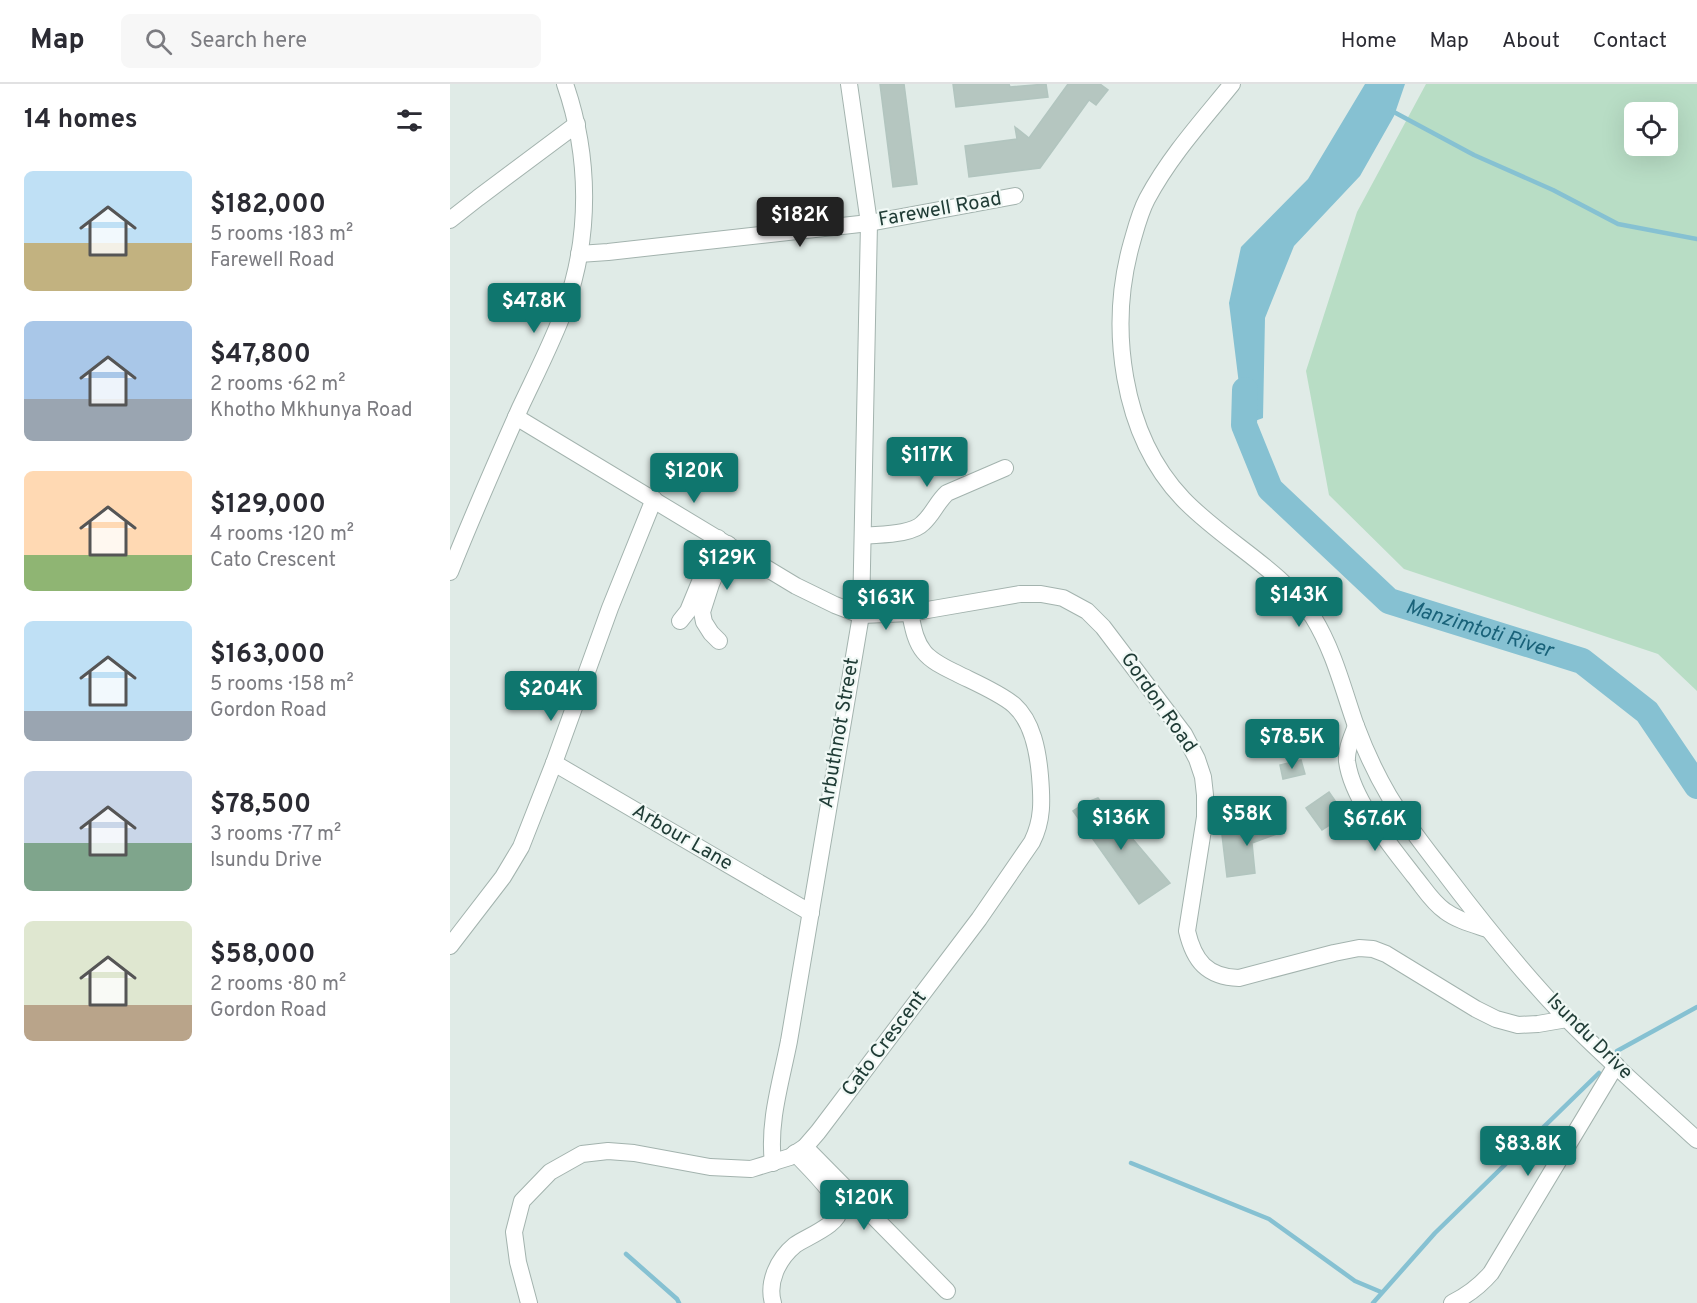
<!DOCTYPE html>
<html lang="en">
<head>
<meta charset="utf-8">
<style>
  :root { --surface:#fff; --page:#f7f7f7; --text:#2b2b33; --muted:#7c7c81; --line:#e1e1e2; --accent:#0f766e }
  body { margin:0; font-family:Overpass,sans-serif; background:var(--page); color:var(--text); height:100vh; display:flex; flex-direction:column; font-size:22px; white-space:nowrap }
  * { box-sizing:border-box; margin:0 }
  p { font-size:20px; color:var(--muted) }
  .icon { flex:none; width:33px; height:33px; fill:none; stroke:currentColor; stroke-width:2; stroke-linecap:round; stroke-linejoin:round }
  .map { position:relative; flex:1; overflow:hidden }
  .panel { display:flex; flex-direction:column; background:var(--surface); width:450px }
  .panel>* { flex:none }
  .buttons { position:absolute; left:1174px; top:18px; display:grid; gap:12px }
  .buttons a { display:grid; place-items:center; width:54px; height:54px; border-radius:9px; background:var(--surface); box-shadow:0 6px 24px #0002; font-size:30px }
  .price { position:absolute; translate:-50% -51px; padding:0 14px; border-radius:6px; background:var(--accent); color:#fff; font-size:20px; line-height:39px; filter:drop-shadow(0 2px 3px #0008) }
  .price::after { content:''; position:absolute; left:50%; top:36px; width:18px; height:14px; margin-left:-9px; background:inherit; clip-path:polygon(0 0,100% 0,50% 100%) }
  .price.on { background:#222; color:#fff }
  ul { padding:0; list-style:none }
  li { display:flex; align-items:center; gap:18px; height:150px; padding:0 24px }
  li span { display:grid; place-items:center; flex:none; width:168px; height:120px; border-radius:9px; color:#555 }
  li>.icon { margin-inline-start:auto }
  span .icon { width:72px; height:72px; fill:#fffc; stroke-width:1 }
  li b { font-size:26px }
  h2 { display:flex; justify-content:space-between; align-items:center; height:72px; padding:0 24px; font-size:26px }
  header { display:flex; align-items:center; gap:36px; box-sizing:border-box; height:84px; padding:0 30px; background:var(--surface); border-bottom:2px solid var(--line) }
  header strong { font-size:28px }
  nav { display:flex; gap:33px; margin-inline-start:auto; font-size:21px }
  .search { width:420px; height:54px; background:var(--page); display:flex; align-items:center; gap:15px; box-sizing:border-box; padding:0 21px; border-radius:9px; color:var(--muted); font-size:22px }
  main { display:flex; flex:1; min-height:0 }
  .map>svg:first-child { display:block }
</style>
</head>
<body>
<header>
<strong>Map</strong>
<div class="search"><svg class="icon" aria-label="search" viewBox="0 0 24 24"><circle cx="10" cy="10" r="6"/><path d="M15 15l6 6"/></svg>Search here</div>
<nav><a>Home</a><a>Map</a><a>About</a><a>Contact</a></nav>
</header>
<main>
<section class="panel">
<h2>14 homes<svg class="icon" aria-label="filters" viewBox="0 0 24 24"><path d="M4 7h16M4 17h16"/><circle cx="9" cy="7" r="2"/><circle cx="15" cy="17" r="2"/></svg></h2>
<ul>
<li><span style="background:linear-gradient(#bfe0f5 60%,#c2b280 0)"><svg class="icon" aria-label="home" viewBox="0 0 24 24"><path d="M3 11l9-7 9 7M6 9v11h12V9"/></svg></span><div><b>$182,000</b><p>5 rooms · 183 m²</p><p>Farewell Road</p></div></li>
<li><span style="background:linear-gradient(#a9c7e8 65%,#9aa5b1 0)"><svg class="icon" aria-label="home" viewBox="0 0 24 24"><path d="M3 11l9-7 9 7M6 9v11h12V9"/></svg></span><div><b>$47,800</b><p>2 rooms · 62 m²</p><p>Khotho Mkhunya Road</p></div></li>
<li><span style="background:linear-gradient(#ffd9b3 70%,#8fb573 0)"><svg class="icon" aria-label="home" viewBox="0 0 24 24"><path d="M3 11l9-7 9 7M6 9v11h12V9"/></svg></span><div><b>$129,000</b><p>4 rooms · 120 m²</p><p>Cato Crescent</p></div></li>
<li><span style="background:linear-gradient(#bfe0f5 75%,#9aa5b1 0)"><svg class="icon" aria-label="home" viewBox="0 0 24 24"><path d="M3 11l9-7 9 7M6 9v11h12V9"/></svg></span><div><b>$163,000</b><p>5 rooms · 158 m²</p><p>Gordon Road</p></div></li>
<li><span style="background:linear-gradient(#c9d6e8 60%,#7fa58c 0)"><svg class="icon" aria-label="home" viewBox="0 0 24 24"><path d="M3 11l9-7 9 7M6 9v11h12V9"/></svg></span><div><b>$78,500</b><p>3 rooms · 77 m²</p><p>Isundu Drive</p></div></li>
<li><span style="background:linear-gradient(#dfe7d0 70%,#b9a48a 0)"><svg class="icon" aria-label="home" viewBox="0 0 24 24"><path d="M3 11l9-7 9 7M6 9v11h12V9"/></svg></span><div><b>$58,000</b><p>2 rooms · 80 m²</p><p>Gordon Road</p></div></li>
</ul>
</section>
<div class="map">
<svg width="1247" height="1219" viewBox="0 0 1247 1219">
  <rect width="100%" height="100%" fill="#e0ebe7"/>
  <!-- green -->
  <path fill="#b8ddc5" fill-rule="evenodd" d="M976,0H1247V607L1208,570L954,485L879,411L856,287L907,128ZM1185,28H1218V62H1185Z"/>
  <!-- water -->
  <polygon fill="#86c1d2" points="915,0 955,0 944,32 910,92 844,162 815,234 813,334 794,341 779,219 791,163 858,95"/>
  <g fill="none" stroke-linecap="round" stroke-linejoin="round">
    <!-- stream -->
    <g stroke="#86c1d2" stroke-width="4.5">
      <polyline points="942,27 1024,71 1103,106 1168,140 1247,155"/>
      <polyline points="1167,967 1247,923"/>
      <polyline points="681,1079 819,1135 905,1197 931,1208"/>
      <polyline points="176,1170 227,1215 229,1219"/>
      <polyline points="923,1219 985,1149 1149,989"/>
    </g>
    <!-- river -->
    <path stroke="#86c1d2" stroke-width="26" id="s1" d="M795,306L794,341L820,405L939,517L1132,577L1197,628L1247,702"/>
  </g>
  <!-- building -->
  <g fill="#b5c6c0" stroke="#b2c5bf" stroke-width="1.5">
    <polygon points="430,0 454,0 467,100 443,103"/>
    <polygon points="503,0 559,0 560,3 596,0 598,13 506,23"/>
    <polygon points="618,0 650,0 658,6 646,21 639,16 590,84 519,93 515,62 567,55 565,43 579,54"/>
    <polygon points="851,676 855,690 833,695 830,681"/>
    <polygon points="879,708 895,731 872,746 856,724"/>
    <polygon points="648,714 720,799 689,820 623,727 635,719"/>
    <polygon points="824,727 832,748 802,759 805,789 777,793 772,751 816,745 812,732"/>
  </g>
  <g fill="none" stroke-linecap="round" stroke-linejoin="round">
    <!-- minor casing -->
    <g stroke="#a3b3ae" stroke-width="18">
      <g id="minor">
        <path d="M782,0C752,37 720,72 697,115C690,128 686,144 682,158C658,242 671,350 733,415C773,457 831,485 863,533C884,567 893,605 906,642C915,666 926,690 939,712C956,740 977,766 997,792C1035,842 1074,891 1118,936C1159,978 1204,1016 1247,1056"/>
        <polyline points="0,136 28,114 127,40"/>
        <polyline points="129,170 158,168 419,139 565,112"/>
        <path d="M66,333L346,502L385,521L411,531L460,529L570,510H591L613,514L637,527L653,543L734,650L747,675L753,693L755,711V733L737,847C744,877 757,893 789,894L884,869L909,864L923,865L936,870L1026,925L1046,935L1068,941L1088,940L1117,935"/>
        <path d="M413,452C429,450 462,451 473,439C483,430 487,418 497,409L555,384"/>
        <path d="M0,488C22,433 46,378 70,324C85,292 103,257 115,224C141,152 140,72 115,0"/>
        <polyline points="230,537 238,527 268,454"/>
        <polyline points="269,557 261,549 254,538 252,528 261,500 278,460"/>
        <path d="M906,642C902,653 896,665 897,677C902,716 941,762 964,792C974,804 982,818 995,827C1007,836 1022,840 1037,845"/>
        <polyline points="104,679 361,829"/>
        <polyline points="0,862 53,793 71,763 104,679 160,524 204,415"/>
        <polyline points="355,1063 497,1207"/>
        <path d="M323,1079C318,1038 331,998 339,957L411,531L419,139L399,0"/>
        <path d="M79,1219L68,1178L64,1148L72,1117L100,1088L132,1070L158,1067L184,1069L260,1083L301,1085L340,1073L355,1063L368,1048L529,835L582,758C593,736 592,716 590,692C588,668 583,638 564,621C550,609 524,598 508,590C496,584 482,578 474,568C465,557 463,543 460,529"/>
        <path d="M323,1219C317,1198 328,1175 345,1161C356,1153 392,1140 389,1124C386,1109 356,1081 345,1069"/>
        <path d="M1002,1219C1018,1211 1029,1203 1041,1189L1166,981"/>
      </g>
    </g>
    <!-- minor -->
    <use href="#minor" stroke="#fff" stroke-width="16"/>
  </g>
  <g text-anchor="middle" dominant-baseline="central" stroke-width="4.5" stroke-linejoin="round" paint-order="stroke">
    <!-- street labels -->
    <g font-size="20" fill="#203c36" stroke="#f0f8f5">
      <text transform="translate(490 126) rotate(-10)">Farewell Road</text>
      <text transform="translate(708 619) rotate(55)">Gordon Road</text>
      <text transform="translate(390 649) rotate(-80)">Arbuthnot Street</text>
      <text transform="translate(232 754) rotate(30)">Arbour Lane</text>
      <text transform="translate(1139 953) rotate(45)">Isundu Drive</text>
      <text transform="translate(435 960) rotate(-53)">Cato Crescent</text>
    </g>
    <!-- water labels -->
    <g font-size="21" font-style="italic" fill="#196279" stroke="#f0f8f5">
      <text stroke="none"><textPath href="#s1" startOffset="362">Manzimtoti River</textPath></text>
    </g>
  </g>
</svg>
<div class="buttons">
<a><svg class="icon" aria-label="locate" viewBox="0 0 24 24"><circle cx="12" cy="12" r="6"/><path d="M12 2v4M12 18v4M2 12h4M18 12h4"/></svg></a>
</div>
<b class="price on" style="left:350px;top:164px">$182K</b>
<b class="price" style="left:84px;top:250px">$47.8K</b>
<b class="price" style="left:477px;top:404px">$117K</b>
<b class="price" style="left:244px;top:420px">$120K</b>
<b class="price" style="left:277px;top:507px">$129K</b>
<b class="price" style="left:849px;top:544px">$143K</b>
<b class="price" style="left:436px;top:547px">$163K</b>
<b class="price" style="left:101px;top:638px">$204K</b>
<b class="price" style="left:842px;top:686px">$78.5K</b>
<b class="price" style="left:797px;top:763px">$58K</b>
<b class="price" style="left:671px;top:767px">$136K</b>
<b class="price" style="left:925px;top:768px">$67.6K</b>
<b class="price" style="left:1078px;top:1093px">$83.8K</b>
<b class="price" style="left:414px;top:1147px">$120K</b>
</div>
</main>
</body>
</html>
